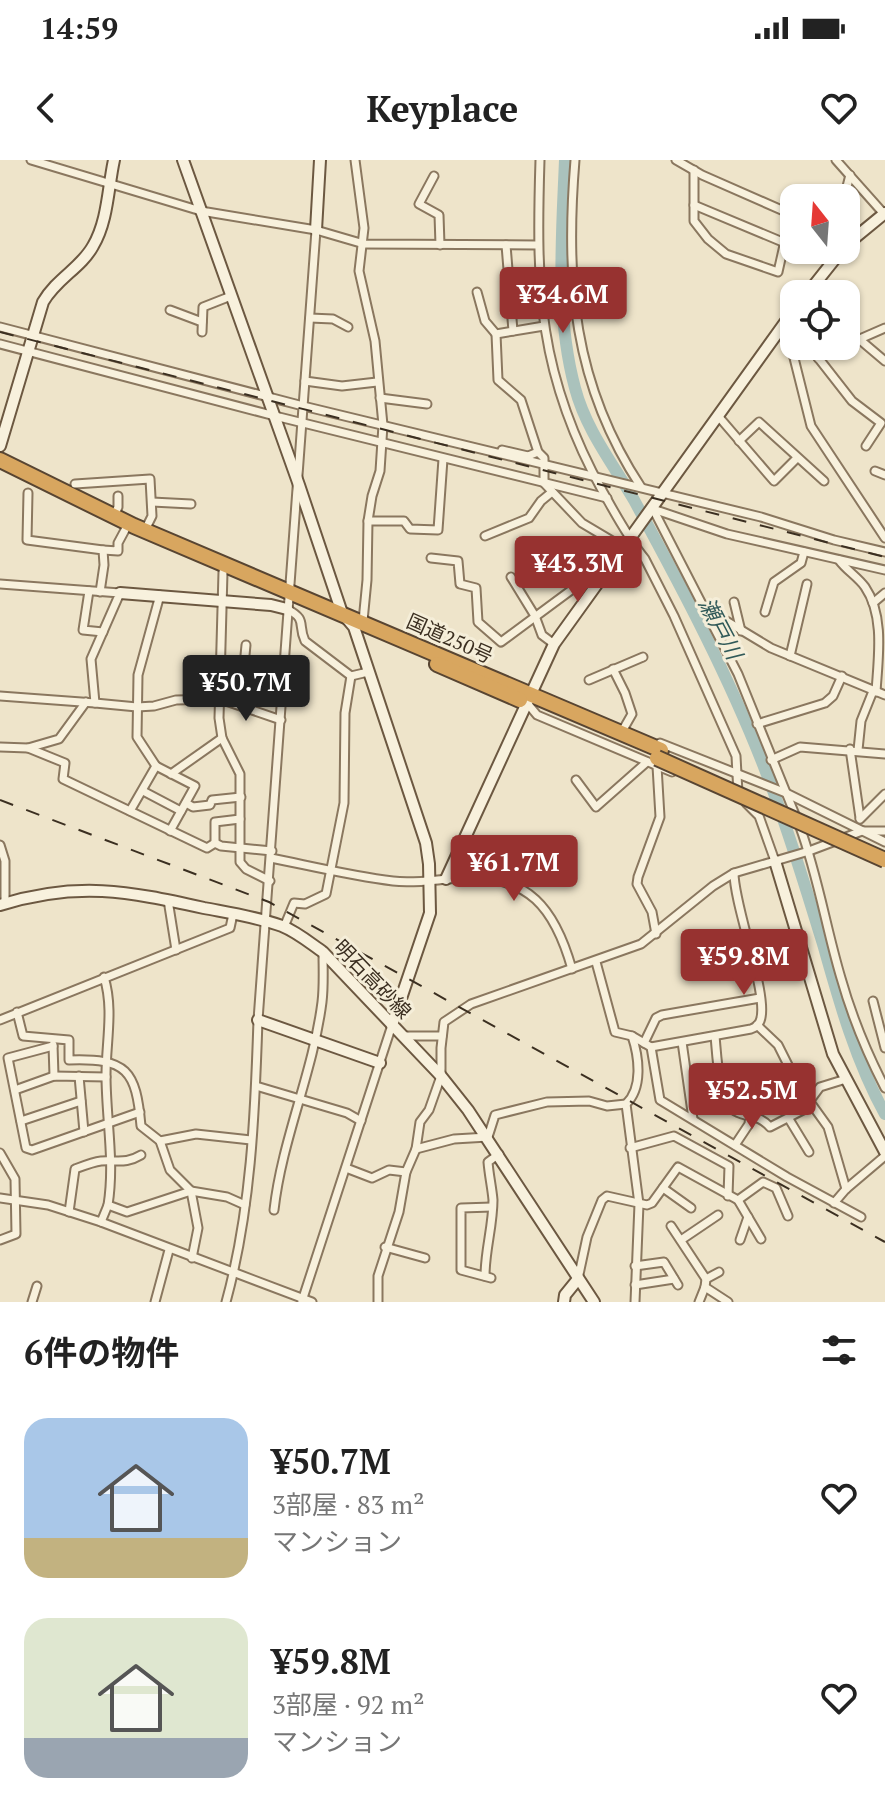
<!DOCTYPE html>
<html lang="ja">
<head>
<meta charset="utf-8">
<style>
  :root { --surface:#fff; --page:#f6f6f6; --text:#222; --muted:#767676; --accent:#973230 }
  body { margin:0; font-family:"PT Serif","Noto Sans JP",serif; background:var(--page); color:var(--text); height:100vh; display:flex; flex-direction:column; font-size:30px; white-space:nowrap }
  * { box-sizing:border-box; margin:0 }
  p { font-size:26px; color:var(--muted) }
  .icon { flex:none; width:44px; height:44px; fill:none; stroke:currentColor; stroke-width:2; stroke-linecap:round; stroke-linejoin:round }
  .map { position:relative; height:1142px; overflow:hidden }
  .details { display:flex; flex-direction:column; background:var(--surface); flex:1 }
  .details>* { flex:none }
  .needle { width:52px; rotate:343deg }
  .tools { position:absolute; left:780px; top:24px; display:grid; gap:16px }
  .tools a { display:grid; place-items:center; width:80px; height:80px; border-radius:16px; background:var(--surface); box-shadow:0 2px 6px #0004; font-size:40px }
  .price { position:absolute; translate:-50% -68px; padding:0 18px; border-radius:8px; background:var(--accent); color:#fff; font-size:26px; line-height:52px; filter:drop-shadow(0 2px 4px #0008) }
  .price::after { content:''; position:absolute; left:50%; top:48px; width:24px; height:18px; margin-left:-12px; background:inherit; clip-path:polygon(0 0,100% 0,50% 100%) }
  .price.selected { background:#222; color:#fff }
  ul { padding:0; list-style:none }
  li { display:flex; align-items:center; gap:24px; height:200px; padding:0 24px }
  li span { display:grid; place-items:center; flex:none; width:224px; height:160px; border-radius:24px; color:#555 }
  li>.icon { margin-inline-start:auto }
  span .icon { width:96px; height:96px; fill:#fffc; stroke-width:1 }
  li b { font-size:34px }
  h2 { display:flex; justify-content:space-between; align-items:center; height:96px; padding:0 24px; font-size:34px }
  .status { display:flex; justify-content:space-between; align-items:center; height:56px; padding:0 40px; background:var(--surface); direction:ltr }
  .status svg { height:22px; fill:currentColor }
  header { display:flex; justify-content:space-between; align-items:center; height:104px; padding:0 24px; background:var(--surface); font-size:36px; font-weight:800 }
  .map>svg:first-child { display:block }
</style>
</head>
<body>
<div class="status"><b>14:59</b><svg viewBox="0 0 49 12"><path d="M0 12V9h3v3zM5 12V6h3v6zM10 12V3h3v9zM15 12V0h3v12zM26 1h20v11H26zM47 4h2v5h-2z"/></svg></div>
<header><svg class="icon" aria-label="back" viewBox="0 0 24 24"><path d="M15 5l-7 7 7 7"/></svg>Keyplace<svg class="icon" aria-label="heart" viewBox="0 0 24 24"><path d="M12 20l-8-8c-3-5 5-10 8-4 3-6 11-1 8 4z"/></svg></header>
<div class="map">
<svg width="885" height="1142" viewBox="0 0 885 1142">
  <rect width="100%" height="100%" fill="#eee4ca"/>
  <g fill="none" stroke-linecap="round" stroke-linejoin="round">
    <!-- river -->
    <path stroke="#aac2bc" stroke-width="12" d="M565,0C562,76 555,154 575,228C586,270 613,304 634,340C682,428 730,518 766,612C788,668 805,726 823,784C839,841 856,902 885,954"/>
    <!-- street casing -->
    <g stroke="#8a775f" stroke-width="11">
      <g id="street">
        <polyline points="31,0 201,51 316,70 364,84 537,85"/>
        <polyline points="355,0 364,68 359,111 375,181 383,265 380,311 372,336 368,361 367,420 363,461"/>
        <path d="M540,0C536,130 538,215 603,332C616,355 628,378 645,399L674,456L736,596L738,633"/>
        <path d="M575,0C565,121 573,224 641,327"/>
        <polyline points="676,0 702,15 793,55"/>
        <polyline points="836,0 884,54"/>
        <polyline points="694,10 694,61 708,79 726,94 778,112 791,54"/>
        <polyline points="434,16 419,44 439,55 440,85"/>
        <polyline points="844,38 850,15"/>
        <polyline points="694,45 785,83"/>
        <polyline points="506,85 513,171"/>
        <polyline points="477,132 485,161 496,174"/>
        <polyline points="170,150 202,162"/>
        <polyline points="310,158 333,159 348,167"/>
        <polyline points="785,162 811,266 885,378"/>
        <polyline points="544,166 496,174 498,220 521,240 538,292 544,298 544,323 582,363 624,388"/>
        <polyline points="0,167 303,246 761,357 834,380 885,392"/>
        <polyline points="202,172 203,147 231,136"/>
        <polyline points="859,179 885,201"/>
        <polyline points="0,184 275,256 607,338"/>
        <polyline points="846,185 885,168"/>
        <polyline points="809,186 852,241 881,263 866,286"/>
        <polyline points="818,198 844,186"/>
        <polyline points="305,221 342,226 377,222"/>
        <polyline points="380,238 427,244"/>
        <polyline points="719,257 774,321 797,298"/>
        <polyline points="739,281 759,262 824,321"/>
        <polyline points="502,290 528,296 538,292"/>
        <polyline points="875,311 885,315"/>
        <polyline points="75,324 150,319 152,356 145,370"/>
        <polyline points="28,333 27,380 103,390 104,405 100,432"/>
        <polyline points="152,342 191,344"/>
        <path d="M653,349L738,514L800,667C818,716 826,768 841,818C852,857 867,893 885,928"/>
        <polyline points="653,349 727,374 885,410"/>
        <polyline points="114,356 118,347 118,336"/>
        <polyline points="368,361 404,361 410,369 438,370 443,299"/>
        <polyline points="485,376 529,358 541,341 552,332"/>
        <polyline points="103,390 118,391 118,383 125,370"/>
        <polyline points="431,398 458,401 460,424 476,428 478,462 501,482 601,408 609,407"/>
        <path d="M839,400C846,410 858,417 865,427C885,456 878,499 876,532"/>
        <polyline points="223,412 219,558 222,578 240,614 240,702 246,709 270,721"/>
        <polyline points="511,417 535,456 542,475 554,484"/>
        <polyline points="0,424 120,433 91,499 95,543 0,536"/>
        <polyline points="89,431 83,470 103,472"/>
        <polyline points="734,442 741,471"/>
        <polyline points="873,443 885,433"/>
        <path d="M287,449C308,460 297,464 305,481L351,516L368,512"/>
        <polyline points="708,450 771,488 885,535"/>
        <polyline points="765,452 774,422 801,403 804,392"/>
        <polyline points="790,496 807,424"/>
        <polyline points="613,509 625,533 632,554 624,568"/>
        <polyline points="589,520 643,497"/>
        <polyline points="95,543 137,547 154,546 176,540 220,539 281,560"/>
        <polyline points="237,543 242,526 246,485"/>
        <polyline points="527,543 537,555 672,612"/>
        <polyline points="757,564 825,543 833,536 842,516"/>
        <polyline points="660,583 786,633 885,682"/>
        <polyline points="0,587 28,588 65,603 63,619 207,688 215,683 221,686 272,691"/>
        <polyline points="28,588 59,579 86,542"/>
        <polyline points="850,589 860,658"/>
        <polyline points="858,590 861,561 873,531"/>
        <polyline points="771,600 800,587 885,594"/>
        <polyline points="156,606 195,626 170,671"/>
        <polyline points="171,614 222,578"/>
        <polyline points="576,620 596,647 647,602"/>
        <polyline points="143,631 181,651"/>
        <polyline points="186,643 193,647 210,645 212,640 241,637"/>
        <polyline points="746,643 759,656 775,701"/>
        <polyline points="130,651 156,606 137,577 138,515 160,435"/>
        <polyline points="860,659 885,634"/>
        <polyline points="215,683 215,662 240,659"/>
        <polyline points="0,685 5,701 5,744"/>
        <path d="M271,698C311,706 352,716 393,721C415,724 438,719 461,718C529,714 555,749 572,809"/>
        <polyline points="168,740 176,790"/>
        <polyline points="284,767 294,743 305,744 326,734 344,643 345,553 351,516"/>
        <polyline points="656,774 652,752 637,724 638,717 660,657 657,606"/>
        <path d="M596,802L615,872L632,876L651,887L751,869C756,867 758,866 760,861C770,838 734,747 734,713"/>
        <path d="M104,817C114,849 106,882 106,915C106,959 115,1001 108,1045"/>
        <polyline points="873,841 885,888"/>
        <path d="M17,852L23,876L69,880V900C127,898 136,910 141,966L160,981L170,1010L191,1031L198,1068L192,1098"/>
        <polyline points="0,860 230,768 233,754"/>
        <polyline points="757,865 778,885 795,919 814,933"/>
        <polyline points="402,876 442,876"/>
        <path d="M632,876C639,897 643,928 626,944L639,1044L635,1142"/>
        <path d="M715,876C717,895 718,941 735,951C749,959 757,953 770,967L803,950L820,927L846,919"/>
        <polyline points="682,882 693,959"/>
        <polyline points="644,883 656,858 662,855 760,838"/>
        <polyline points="53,885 54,916"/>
        <polyline points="53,886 8,898 26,988 32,990 140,952"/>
        <polyline points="651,887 660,940 787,1017 861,1057"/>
        <polyline points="79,916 84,972"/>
        <polyline points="256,926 347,953 361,961"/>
        <polyline points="15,930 54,916 106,917"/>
        <polyline points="810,942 828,967 846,1029"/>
        <polyline points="789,959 809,992"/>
        <polyline points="21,961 81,941"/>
        <polyline points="160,981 196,974 251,980"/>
        <polyline points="735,985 749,964 750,955"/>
        <polyline points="630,988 674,976 729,1006 728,1036"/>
        <polyline points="416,989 454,979 488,977 495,955 547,942 589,941 607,946 626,944"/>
        <polyline points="0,993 15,1019 16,1074 0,1080"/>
        <polyline points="346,1008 372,1018 389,1010 406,1012"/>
        <polyline points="663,1028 691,1048"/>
        <polyline points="0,1038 48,1045 101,1062 312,1142"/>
        <polyline points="738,1040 763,1022 776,1028 788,1056"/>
        <polyline points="834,1043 846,1029 885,996"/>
        <path d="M274,1050C282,979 313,913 322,842C324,826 323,809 323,792"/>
        <path d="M69,1052L75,1009C83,1006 93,1002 101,1001C118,1000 126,1004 141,995"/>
        <polyline points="101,1062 108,1045 127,1052 191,1031 227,1037 245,1045"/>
        <polyline points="671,1066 706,1119 705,1127 699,1142"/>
        <polyline points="681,1080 718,1055"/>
        <polyline points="740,1080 748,1057"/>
        <polyline points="385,1087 425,1098"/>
        <polyline points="635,1106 664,1102 678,1125"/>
        <path d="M485,1116C485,1090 493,1066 493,1040C492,1028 489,1015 488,1002L499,994"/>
        <polyline points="491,1118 461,1110 461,1048 492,1047"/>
        <polyline points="578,1119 587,1077 602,1040 607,1036 647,1045 652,1043 678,1007 738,1040 761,1079"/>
        <polyline points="706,1119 719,1112"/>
        <polyline points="635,1125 674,1119"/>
        <polyline points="705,1127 728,1142"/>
        <polyline points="302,1141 392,865"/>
        <polyline points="32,1142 37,1126"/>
        <polyline points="155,1142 169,1090"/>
        <path d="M226,1142C251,1051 255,954 258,860L316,70"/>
        <polyline points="378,1142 378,1116 399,1052 406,1012 416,989 420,962 429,950 441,916 441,888 444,862 471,844 641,784 713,726 734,713 809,691 862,671 885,671"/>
      </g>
    </g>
    <!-- secondary casing -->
    <g stroke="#6c5841" stroke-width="14">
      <g id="secondary">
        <polyline points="183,0 299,325 342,453 354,467 426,683 429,704 430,753 392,865"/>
        <polyline points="316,70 320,0"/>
        <polyline points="846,85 885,53"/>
        <polyline points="807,134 842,90"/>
        <path d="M0,286L43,142C57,118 81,108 93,86C108,61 108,27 114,0"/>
        <polyline points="120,433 271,445 287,449"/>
        <polyline points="775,701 833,894 885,992"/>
        <polyline points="446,719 554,484 794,150"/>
        <path d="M0,745C78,721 127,731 204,748C230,753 257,757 282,766C297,772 310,783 323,792L441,916L468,950L594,1142"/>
        <polyline points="258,860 380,903"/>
        <polyline points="564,1142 565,1135 578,1119"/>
      </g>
    </g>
    <!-- highway casing -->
    <g stroke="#584532" stroke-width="18">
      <g id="highway">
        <polyline points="0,300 134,366 661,590"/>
        <polyline points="437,504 520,540"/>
      </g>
    </g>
    <!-- street -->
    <use href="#street" stroke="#f8f1dd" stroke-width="7"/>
    <!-- secondary -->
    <use href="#secondary" stroke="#f8f1dd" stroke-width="10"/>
    <!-- highway -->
    <use href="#highway" stroke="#d8a65f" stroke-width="14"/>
    <!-- rail -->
    <g stroke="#3b2f21" stroke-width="2" stroke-dasharray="14 14" stroke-linecap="butt">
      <polyline points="0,172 885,397"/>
      <polyline points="0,640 269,742 885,1082"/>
    </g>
    <!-- highway-bridge casing -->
    <g stroke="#584532" stroke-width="18" stroke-linecap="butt">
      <polyline id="highway-bridge" points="657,598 885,700"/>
    </g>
    <!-- highway-bridge -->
    <use href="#highway-bridge" stroke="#d8a65f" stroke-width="14"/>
  </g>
  <g text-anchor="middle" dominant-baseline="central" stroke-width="6" stroke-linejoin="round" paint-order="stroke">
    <!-- street labels -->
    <g font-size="20" fill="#3b2f21" stroke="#f5eed9">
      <text transform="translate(450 478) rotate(24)">国道250号</text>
      <text transform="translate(373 819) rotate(46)">明石高砂線</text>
    </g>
    <!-- water labels -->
    <g font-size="22" font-style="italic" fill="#315a59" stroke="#f5eed9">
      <text transform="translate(721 468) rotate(62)">瀬戸川</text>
    </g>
  </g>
</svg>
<div class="tools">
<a><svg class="needle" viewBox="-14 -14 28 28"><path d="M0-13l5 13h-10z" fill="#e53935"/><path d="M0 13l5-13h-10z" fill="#767676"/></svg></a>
<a><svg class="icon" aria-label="locate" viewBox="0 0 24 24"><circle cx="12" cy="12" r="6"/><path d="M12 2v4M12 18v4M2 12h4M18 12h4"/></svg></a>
</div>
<b class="price" style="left:563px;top:175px">¥34.6M</b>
<b class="price" style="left:578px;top:444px">¥43.3M</b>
<b class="price selected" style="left:246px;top:563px">¥50.7M</b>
<b class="price" style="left:514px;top:743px">¥61.7M</b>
<b class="price" style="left:744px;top:837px">¥59.8M</b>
<b class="price" style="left:752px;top:971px">¥52.5M</b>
</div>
<section class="details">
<h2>6件の物件<svg class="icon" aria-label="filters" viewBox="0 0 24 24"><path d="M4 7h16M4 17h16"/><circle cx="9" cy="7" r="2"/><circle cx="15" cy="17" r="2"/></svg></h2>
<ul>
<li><span style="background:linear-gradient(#a9c7e8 75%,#c2b280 0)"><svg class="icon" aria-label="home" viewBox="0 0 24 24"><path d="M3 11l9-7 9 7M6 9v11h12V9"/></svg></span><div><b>¥50.7M</b><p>3部屋 · 83 m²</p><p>マンション</p></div><svg class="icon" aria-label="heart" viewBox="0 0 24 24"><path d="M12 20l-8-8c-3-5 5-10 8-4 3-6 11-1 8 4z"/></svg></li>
<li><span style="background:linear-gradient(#dfe7d0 75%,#9aa5b1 0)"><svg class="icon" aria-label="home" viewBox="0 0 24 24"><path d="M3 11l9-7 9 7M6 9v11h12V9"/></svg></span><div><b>¥59.8M</b><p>3部屋 · 92 m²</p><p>マンション</p></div><svg class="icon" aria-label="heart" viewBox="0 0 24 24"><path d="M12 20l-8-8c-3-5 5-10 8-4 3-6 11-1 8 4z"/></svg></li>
</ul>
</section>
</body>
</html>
